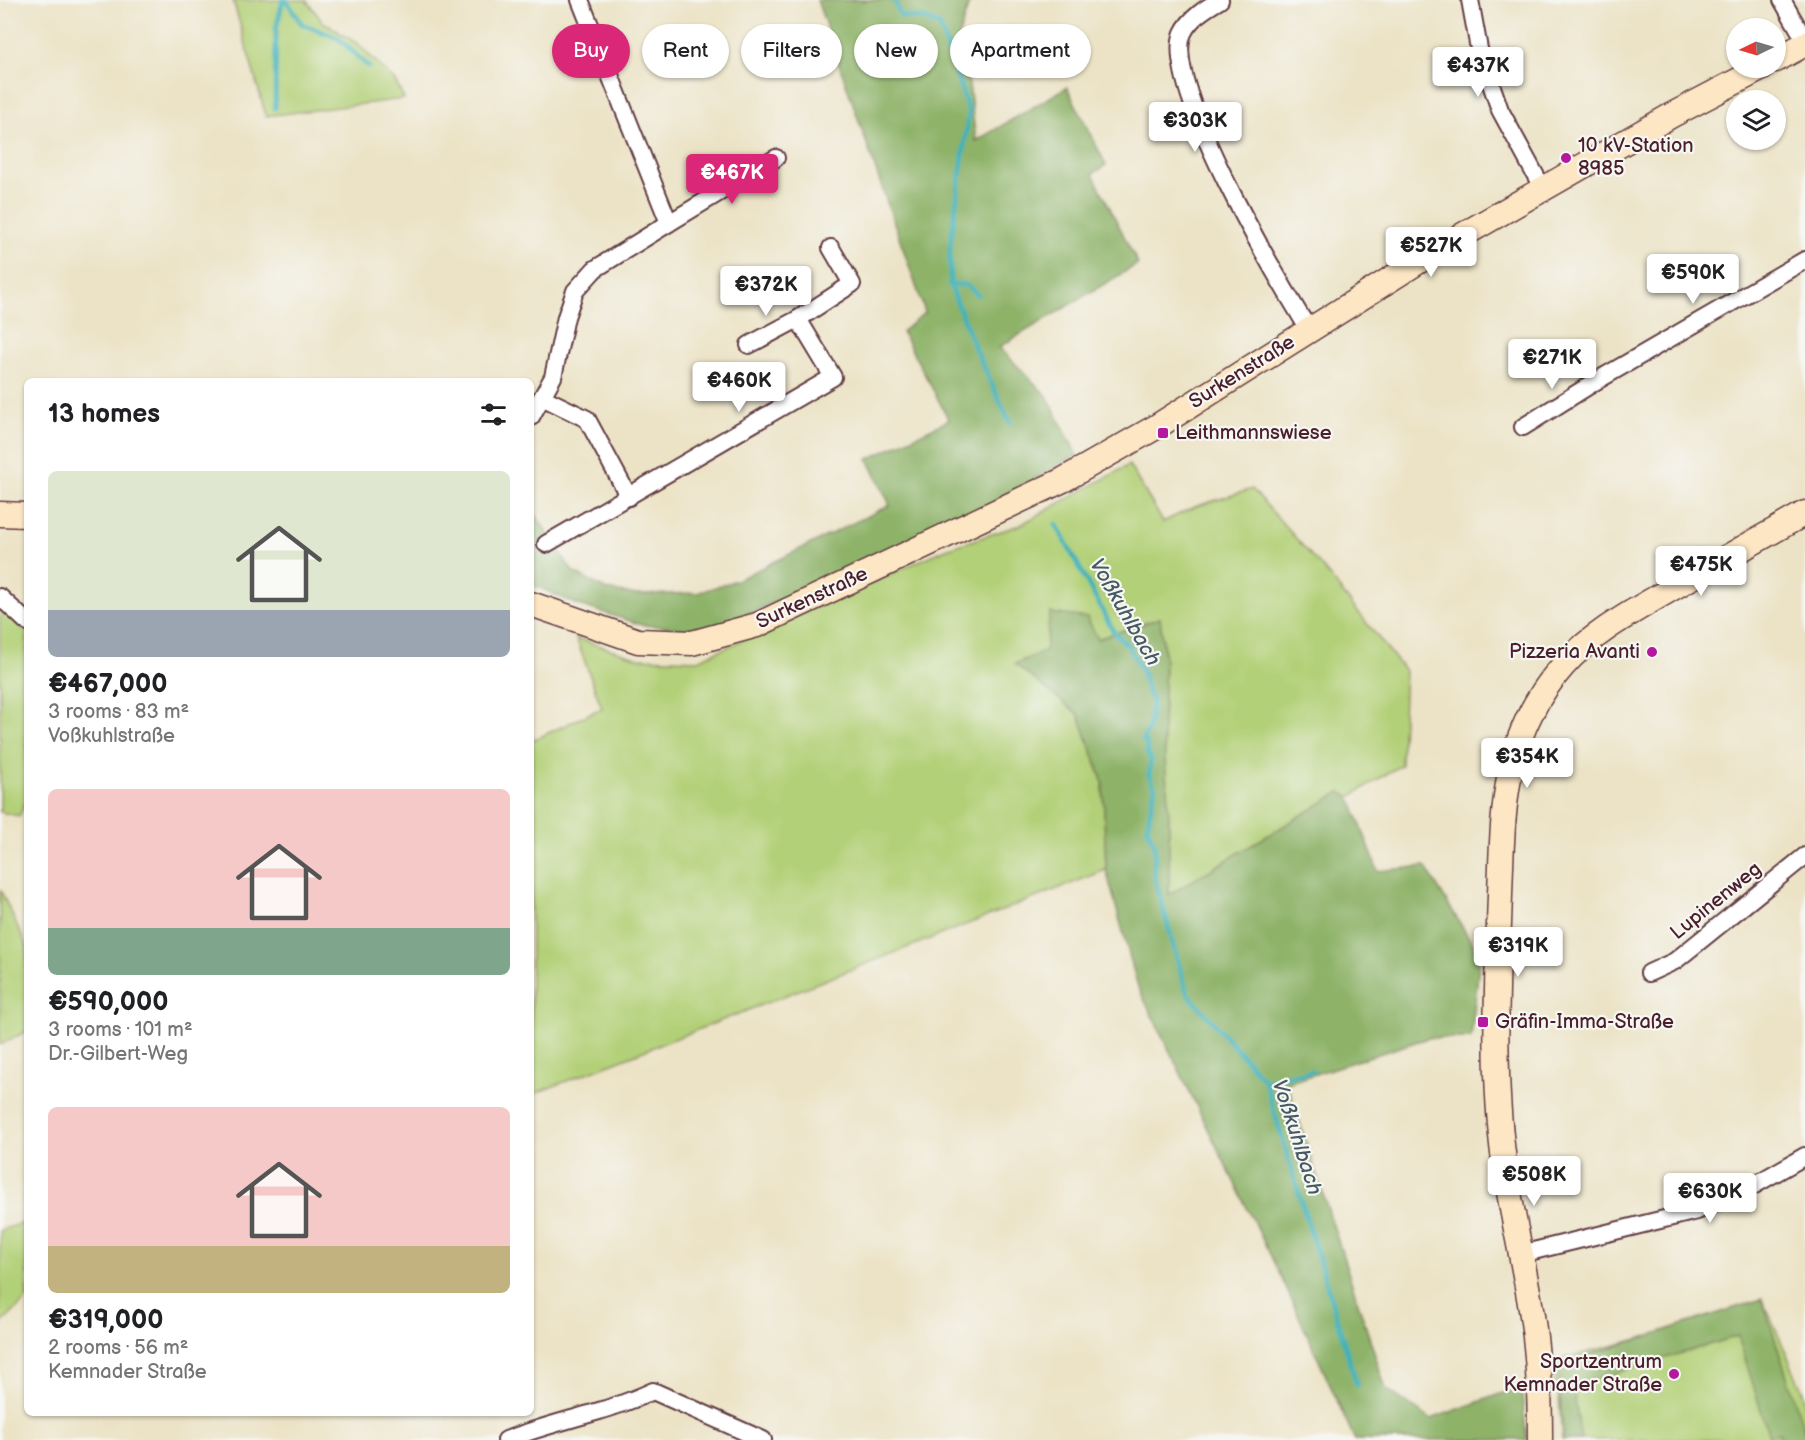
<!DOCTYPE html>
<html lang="en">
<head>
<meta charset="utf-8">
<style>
  :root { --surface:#fff; --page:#f6f6f6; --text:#202124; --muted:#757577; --accent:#db2777 }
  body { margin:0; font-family:"Balsamiq Sans",sans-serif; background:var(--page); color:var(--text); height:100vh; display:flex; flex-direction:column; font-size:22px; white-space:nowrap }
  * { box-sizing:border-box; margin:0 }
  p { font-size:20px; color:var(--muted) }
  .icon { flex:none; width:33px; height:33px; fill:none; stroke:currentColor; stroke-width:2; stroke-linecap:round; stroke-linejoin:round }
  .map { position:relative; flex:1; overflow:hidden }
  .details { position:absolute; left:24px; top:378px; width:510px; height:1038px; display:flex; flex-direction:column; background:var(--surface); border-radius:9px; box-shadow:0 2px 4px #0004 }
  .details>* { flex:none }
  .hud { position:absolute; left:552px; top:24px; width:570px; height:54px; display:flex; gap:12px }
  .needle { width:39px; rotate:265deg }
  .fabs { position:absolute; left:1726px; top:18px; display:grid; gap:12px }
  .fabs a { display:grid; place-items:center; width:60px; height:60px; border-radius:50%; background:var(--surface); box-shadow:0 2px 4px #0004; font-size:30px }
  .price { position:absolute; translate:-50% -51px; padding:0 14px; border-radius:6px; background:#fff; color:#222; font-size:20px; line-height:39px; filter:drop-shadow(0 2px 3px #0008) }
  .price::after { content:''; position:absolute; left:50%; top:36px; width:18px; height:14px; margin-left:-9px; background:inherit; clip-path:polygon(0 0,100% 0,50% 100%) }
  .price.selected { background:var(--accent); color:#fff }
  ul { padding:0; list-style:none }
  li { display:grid; align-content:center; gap:12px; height:318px; padding:0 24px }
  li span { display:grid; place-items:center; height:186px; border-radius:9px; color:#555 }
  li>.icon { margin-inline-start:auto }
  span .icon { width:108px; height:108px; fill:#fffc; stroke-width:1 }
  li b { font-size:26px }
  h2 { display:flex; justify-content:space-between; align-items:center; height:72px; padding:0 24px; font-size:26px }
  .pill { padding:0 21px; border-radius:27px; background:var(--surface); box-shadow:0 2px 4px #0004; font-size:21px; line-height:54px }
  .pill.selected { background:var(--accent); color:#fff }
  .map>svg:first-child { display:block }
</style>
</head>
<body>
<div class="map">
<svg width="1805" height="1440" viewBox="0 0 1805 1440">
  <rect width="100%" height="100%" fill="#f6f6f2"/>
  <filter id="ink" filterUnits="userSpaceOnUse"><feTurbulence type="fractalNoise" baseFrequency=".0167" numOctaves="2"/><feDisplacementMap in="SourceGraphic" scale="12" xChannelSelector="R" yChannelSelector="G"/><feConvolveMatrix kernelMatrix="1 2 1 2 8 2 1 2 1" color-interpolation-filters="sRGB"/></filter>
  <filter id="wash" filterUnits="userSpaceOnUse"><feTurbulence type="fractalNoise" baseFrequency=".008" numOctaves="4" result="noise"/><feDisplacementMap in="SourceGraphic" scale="24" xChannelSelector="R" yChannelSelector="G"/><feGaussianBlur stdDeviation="1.35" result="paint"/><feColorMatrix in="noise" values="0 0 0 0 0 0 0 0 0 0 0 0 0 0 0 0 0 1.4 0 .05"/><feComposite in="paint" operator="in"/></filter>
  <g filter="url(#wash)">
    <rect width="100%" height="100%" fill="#ece3c6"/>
    <!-- green -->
    <g fill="#b2d077" stroke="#7e7851" stroke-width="1.5">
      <polygon points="233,0 306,0 323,22 358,44 395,81 404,99 266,116"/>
      <polygon points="1129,465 1163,522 1194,507 1252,489 1326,572 1405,671 1401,765 1350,797 1340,792 1169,895 1169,818 1163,729 1165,659 1160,618 1097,639 1045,651 1015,664 1079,715 1103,783 1106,870 531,1095 531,741 602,708 576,638 639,658 698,660 946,549 1020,525"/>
      <polygon points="0,609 27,632 27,800 19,816 0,812"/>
      <polygon points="0,889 27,947 27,1031 0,1045"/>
      <polygon points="27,1222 27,1299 0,1325 0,1230"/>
      <polygon points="1767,1309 1805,1397 1805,1440 1562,1440 1559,1396 1555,1387 1553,1361 1736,1314"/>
    </g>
    <!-- forest -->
    <g fill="#8db268" stroke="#6c684a" stroke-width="1.5">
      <polygon points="817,0 970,0 954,51 969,84 976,141 1067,87 1106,165 1093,174 1138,264 999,347 1047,396 1077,455 978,512 709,631 642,625 576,604 531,584 531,508 573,572 607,590 637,595 697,593 737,580 890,505 868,459 949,420 902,332 925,312"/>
      <polygon points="1050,613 1087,618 1098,639 1160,618 1165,659 1163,729 1169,818 1169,895 1340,792 1350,797 1378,871 1425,866 1480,956 1471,1038 1428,1038 1287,1083 1386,1389 1431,1419 1517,1388 1522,1394 1527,1440 1355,1440 1281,1277 1138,987 1106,870 1103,783 1079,715 1015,664 1045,651"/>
      <polygon points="1762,1299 1805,1432 1805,1440 1781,1440 1779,1433 1769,1436 1738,1336 1573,1386 1581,1440 1563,1440 1558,1371 1571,1361"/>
    </g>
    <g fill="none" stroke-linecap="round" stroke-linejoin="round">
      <!-- stream -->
      <g stroke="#41b2b9" stroke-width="5">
        <polyline points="286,0 302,24 338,38 369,67"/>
        <polyline points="894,0 901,16 926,19 940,26 969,112 950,247 950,284 974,346 1010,423"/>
        <polyline points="275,108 276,29 283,0"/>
        <polyline points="950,284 966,285 978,295"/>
        <polyline points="1056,524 1114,632 1129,647 1143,673 1147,692 1152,700 1149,728 1143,740 1147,744 1147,753 1151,759 1149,775 1155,788 1147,827 1155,846 1154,876 1187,993 1265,1081 1357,1385"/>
        <polyline points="1265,1081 1312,1071"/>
      </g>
    </g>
  </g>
  <g filter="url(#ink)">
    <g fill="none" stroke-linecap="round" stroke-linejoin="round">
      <!-- street casing -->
      <g stroke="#623c42" stroke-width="20">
        <g id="street">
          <path d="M1220,0C1206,8 1190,18 1183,33C1161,84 1279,281 1309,330"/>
          <polyline points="1470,0 1479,49 1500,110 1543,189"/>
          <polyline points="1782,0 1805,40"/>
          <polyline points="669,223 776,158"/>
          <polyline points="749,345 798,319"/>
          <polyline points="542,397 587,419 629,497"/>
          <polyline points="531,417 553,377 566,317 575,291 595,269 669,223 580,0"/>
          <polyline points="1523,427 1598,380 1805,260"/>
          <polyline points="546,544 833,377 798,319 852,284 831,248"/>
          <polyline points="0,597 27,622"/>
          <polyline points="1649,973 1675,961 1805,856"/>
          <polyline points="1521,1254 1697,1211 1751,1187 1805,1156"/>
          <path d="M506,1440C554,1421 606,1413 653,1391L763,1440"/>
        </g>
      </g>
      <!-- secondary casing -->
      <g stroke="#623c42" stroke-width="27">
        <g id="secondary">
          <polyline points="1776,60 1805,44"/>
          <polyline points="0,514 27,515"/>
          <polyline points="531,604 638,641 692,643 757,625 1063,480 1156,427 1435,251 1672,115 1762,68"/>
          <path d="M1540,1440C1540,1405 1539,1372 1535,1337C1528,1278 1512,1220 1504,1161C1492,1073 1497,984 1500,895C1503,809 1502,735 1563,666C1594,631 1638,609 1678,585C1720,561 1763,537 1805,513"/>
        </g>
      </g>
      <!-- street -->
      <use href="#street" stroke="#fff" stroke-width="16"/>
      <!-- secondary -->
      <use href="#secondary" stroke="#fce6c4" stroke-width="24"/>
    </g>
  </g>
  <!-- markers -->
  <g fill="#b5179e" stroke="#f6f6f2" stroke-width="2">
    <circle cx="1566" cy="158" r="6"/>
    <rect x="1157" y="427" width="12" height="12" rx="3"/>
    <circle cx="1652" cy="652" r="6"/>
    <rect x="1477" y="1016" width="12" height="12" rx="3"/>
    <circle cx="1674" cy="1374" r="6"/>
  </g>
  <g text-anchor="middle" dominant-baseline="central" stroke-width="4.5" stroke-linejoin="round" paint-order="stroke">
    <!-- poi labels -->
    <g font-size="20" fill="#4a1f2b" stroke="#f6f6f2" text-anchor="start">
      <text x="1578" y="146">10 kV-Station<tspan x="1578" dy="23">8985</tspan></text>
      <text x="1175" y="433">Leithmannswiese</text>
      <text x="1640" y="652" text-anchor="end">Pizzeria Avanti</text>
      <text x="1495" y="1022">Gräfin-Imma-Straße</text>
      <text x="1662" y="1362" text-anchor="end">Sportzentrum<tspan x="1662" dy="23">Kemnader Straße</tspan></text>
    </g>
    <!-- street labels -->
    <g font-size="20" fill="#4a1f2b" stroke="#f6f6f2">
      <text transform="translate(1242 372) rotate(-32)">Surkenstraße</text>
      <text transform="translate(812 598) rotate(-25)">Surkenstraße</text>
      <text transform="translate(1716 901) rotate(-39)">Lupinenweg</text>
    </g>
    <!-- water labels -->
    <g font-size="21" font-style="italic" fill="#465a64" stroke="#f6f6f2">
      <text transform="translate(1125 612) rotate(60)">Voßkuhlbach</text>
      <text transform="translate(1297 1137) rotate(72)">Voßkuhlbach</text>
    </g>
  </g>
</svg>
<div class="fabs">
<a><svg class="needle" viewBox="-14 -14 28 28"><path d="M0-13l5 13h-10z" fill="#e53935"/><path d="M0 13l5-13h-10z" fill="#757577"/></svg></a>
<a><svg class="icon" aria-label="layers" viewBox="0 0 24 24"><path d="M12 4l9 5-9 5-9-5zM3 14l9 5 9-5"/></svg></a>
</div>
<b class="price" style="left:1478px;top:98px">€437K</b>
<b class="price" style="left:1195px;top:153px">€303K</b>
<b class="price selected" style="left:732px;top:205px">€467K</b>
<b class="price" style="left:1431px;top:278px">€527K</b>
<b class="price" style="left:1693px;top:305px">€590K</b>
<b class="price" style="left:766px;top:317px">€372K</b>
<b class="price" style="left:1552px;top:390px">€271K</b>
<b class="price" style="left:739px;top:413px">€460K</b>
<b class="price" style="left:1701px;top:597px">€475K</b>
<b class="price" style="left:1527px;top:789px">€354K</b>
<b class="price" style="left:1518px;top:978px">€319K</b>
<b class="price" style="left:1534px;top:1207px">€508K</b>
<b class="price" style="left:1710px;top:1224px">€630K</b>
<div class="hud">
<a class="pill selected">Buy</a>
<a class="pill">Rent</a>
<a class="pill">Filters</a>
<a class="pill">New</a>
<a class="pill">Apartment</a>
</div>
<section class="details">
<h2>13 homes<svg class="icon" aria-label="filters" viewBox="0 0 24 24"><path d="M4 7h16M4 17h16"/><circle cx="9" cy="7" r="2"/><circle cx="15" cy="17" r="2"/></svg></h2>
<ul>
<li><span style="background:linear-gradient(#dfe7d0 75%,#9aa5b1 0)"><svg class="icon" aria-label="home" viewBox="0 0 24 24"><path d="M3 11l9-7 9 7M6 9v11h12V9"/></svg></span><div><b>€467,000</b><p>3 rooms · 83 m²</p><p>Voßkuhlstraße</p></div></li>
<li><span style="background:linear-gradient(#f6c9c9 75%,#7fa58c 0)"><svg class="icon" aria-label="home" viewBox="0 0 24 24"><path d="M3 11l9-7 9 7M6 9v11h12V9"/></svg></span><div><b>€590,000</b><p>3 rooms · 101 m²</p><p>Dr.-Gilbert-Weg</p></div></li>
<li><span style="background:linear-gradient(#f6c9c9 75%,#c2b280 0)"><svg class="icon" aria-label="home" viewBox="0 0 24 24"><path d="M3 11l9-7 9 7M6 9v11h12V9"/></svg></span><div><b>€319,000</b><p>2 rooms · 56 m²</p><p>Kemnader Straße</p></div></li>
</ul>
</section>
</div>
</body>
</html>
